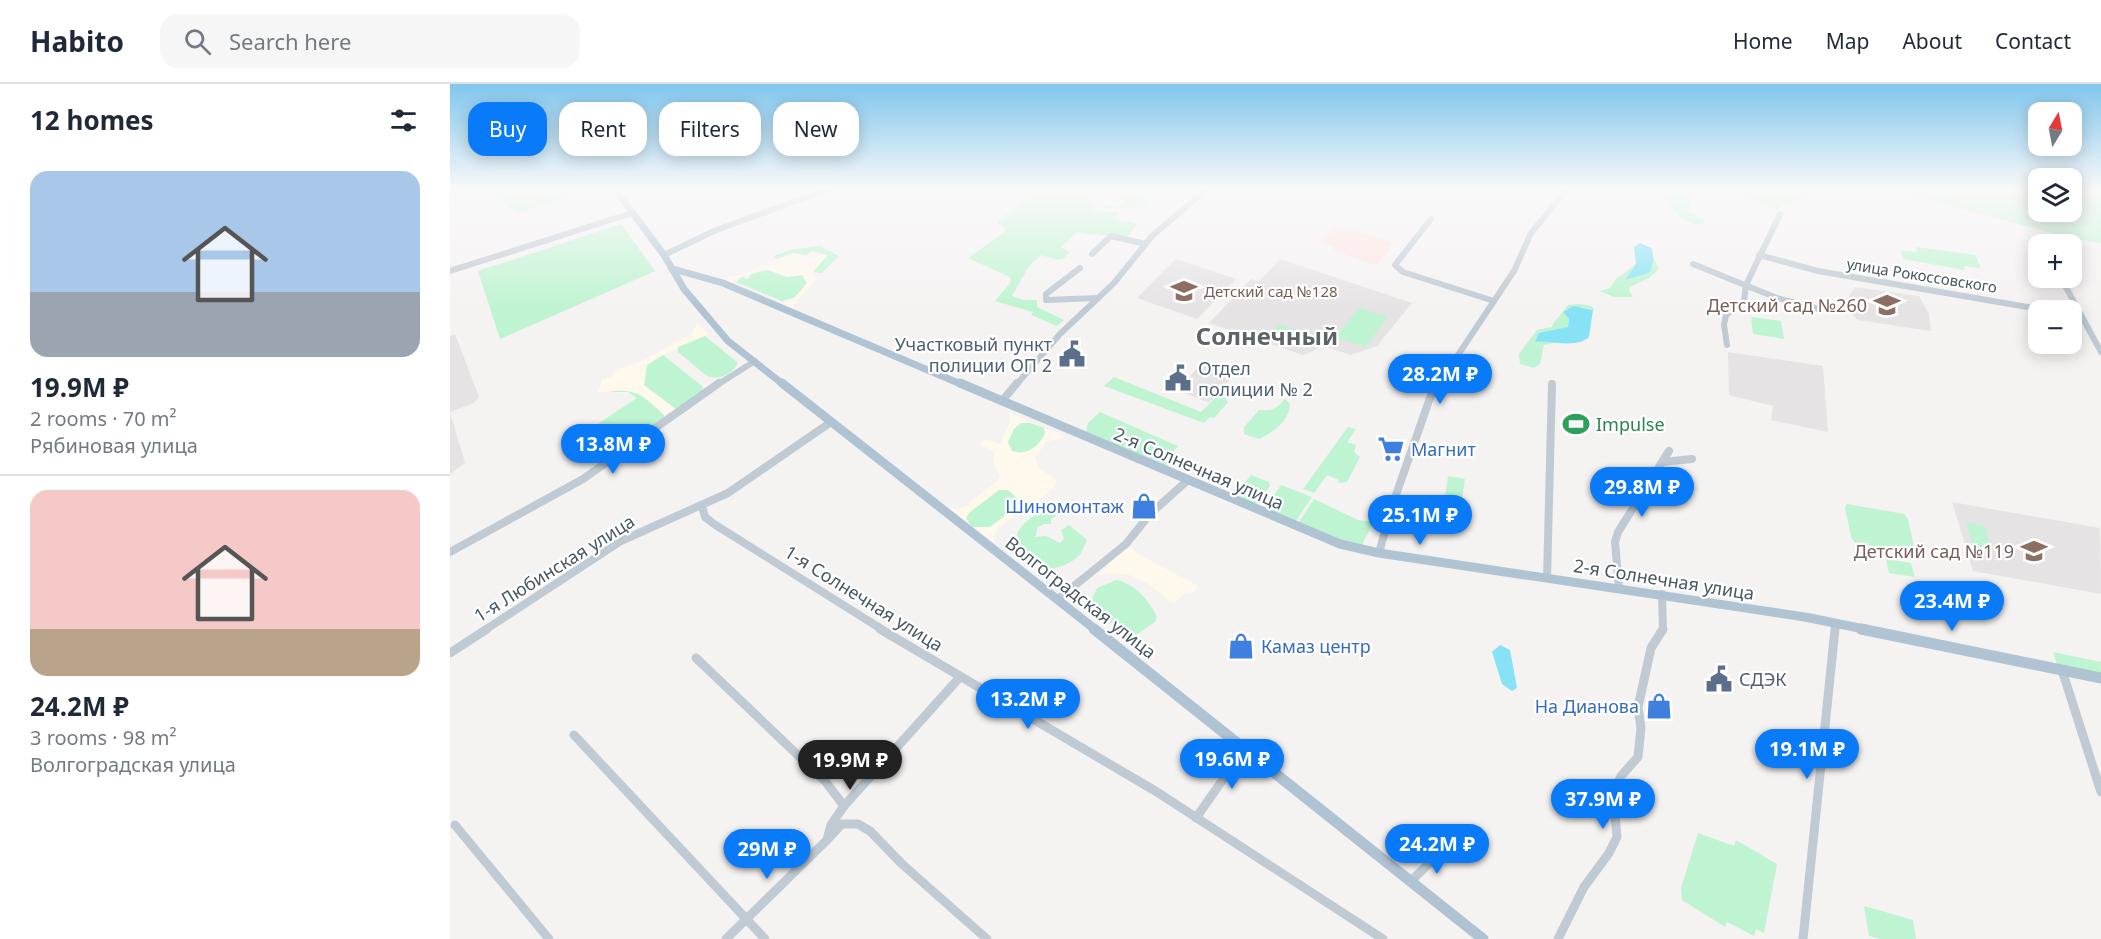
<!DOCTYPE html>
<html lang="en">
<head>
<meta charset="utf-8">
<style>
  :root { --surface:#fff; --page:#f6f6f7; --text:#1f2937; --muted:#747a83; --line:#e0e1e3; --accent:#097af8 }
  body { margin:0; font-family:"Noto Sans",sans-serif; background:var(--page); color:var(--text); height:100vh; display:flex; flex-direction:column; font-size:22px; white-space:nowrap }
  * { box-sizing:border-box; margin:0 }
  p { font-size:20px; color:var(--muted) }
  .icon { flex:none; width:33px; height:33px; fill:none; stroke:currentColor; stroke-width:2; stroke-linecap:round; stroke-linejoin:round }
  .map { position:relative; flex:1; overflow:hidden }
  .drawer { display:flex; flex-direction:column; background:var(--surface); width:450px }
  .drawer>* { flex:none }
  .hud { position:absolute; left:18px; top:18px; width:570px; height:54px; display:flex; gap:12px }
  .needle { width:39px; rotate:10deg }
  .controls { position:absolute; left:1578px; top:18px; display:grid; gap:12px }
  .controls a { display:grid; place-items:center; width:54px; height:54px; border-radius:12px; background:var(--surface); box-shadow:0 3px 15px #0003; font-size:30px }
  .price { position:absolute; translate:-50% -51px; padding:0 14px; border-radius:21px; background:var(--accent); color:#fff; font-size:20px; line-height:39px; filter:drop-shadow(0 2px 3px #0008) }
  .price::after { content:''; position:absolute; left:50%; top:36px; width:18px; height:14px; margin-left:-9px; background:inherit; clip-path:polygon(0 0,100% 0,50% 100%) }
  .price.active { background:#222; color:#fff }
  ul { padding:0; list-style:none }
  li { display:grid; align-content:center; gap:12px; height:318px; padding:0 30px }
  li+li { border-top:2px solid var(--line) }
  li span { display:grid; place-items:center; height:186px; border-radius:18px; color:#555 }
  li>.icon { margin-inline-start:auto }
  span .icon { width:108px; height:108px; fill:#fffc; stroke-width:1 }
  li b { font-size:26px }
  h2 { display:flex; justify-content:space-between; align-items:center; height:72px; padding:0 30px; font-size:26px }
  .tag { padding:0 21px; border-radius:18px; background:var(--surface); box-shadow:0 3px 15px #0003; font-size:21px; line-height:54px }
  .tag.active { background:var(--accent); color:#fff }
  header { display:flex; align-items:center; gap:36px; box-sizing:border-box; height:84px; padding:0 30px; background:var(--surface); border-bottom:2px solid var(--line) }
  header strong { font-size:28px }
  nav { display:flex; gap:33px; margin-inline-start:auto; font-size:21px }
  .search { width:420px; height:54px; background:var(--page); display:flex; align-items:center; gap:15px; box-sizing:border-box; padding:0 21px; border-radius:18px; color:var(--muted); font-size:22px }
  main { display:flex; flex:1; min-height:0 }
  .map>svg:first-child { display:block }
</style>
</head>
<body>
<header>
<strong>Habito</strong>
<div class="search"><svg class="icon" aria-label="search" viewBox="0 0 24 24"><circle cx="10" cy="10" r="6"/><path d="M15 15l6 6"/></svg>Search here</div>
<nav><a>Home</a><a>Map</a><a>About</a><a>Contact</a></nav>
</header>
<main>
<section class="drawer">
<h2>12 homes<svg class="icon" aria-label="filters" viewBox="0 0 24 24"><path d="M4 7h16M4 17h16"/><circle cx="9" cy="7" r="2"/><circle cx="15" cy="17" r="2"/></svg></h2>
<ul>
<li><span style="background:linear-gradient(#a9c7e8 65%,#9aa5b1 0)"><svg class="icon" aria-label="home" viewBox="0 0 24 24"><path d="M3 11l9-7 9 7M6 9v11h12V9"/></svg></span><div><b>19.9M ₽</b><p>2 rooms · 70 m²</p><p>Рябиновая улица</p></div></li>
<li><span style="background:linear-gradient(#f6c9c9 75%,#b9a48a 0)"><svg class="icon" aria-label="home" viewBox="0 0 24 24"><path d="M3 11l9-7 9 7M6 9v11h12V9"/></svg></span><div><b>24.2M ₽</b><p>3 rooms · 98 m²</p><p>Волгоградская улица</p></div></li>
</ul>
</section>
<div class="map">
<svg width="1651" height="855" viewBox="0 0 1651 855">
  <rect width="100%" height="100%" fill="#f5f2f2"/>
  <!-- commercial -->
  <g fill="#fef8ed">
    <polygon points="343,170 364,175 371,170 378,172 363,188 366,196 347,217 343,223 346,226 330,220 342,216 357,199 317,186 287,194 282,199 274,193 290,191"/>
    <polygon points="247,239 258,250 203,276 226,325 214,335 214,331 190,309 148,308 152,295 161,293 167,285 190,278 242,250"/>
    <polygon points="559,329 615,353 596,358 585,374 590,385 607,396 604,403 576,428 566,431 550,443 544,450 544,458 500,425 513,424 549,395 550,391 543,378 545,369 529,360 535,355 550,360 560,337"/>
    <polygon points="681,464 688,470 748,502 742,509 734,510 724,520 698,500 680,491 658,489 648,492 671,467"/>
  </g>
  <!-- education -->
  <g fill="#e6e3e4">
    <polygon points="726,175 786,195 747,235 687,214"/>
    <polygon points="830,175 962,219 927,262 901,271 874,262 853,271 759,239 801,195 809,197"/>
    <polygon points="1405,203 1469,212 1479,230 1481,247 1408,236 1402,231 1399,212"/>
    <polygon points="5,250 29,313 24,319 0,328 15,379 0,390 0,252"/>
    <polygon points="1278,268 1373,282 1378,348 1321,336 1323,322 1279,311"/>
    <polygon points="751,280 783,292 759,319 727,306"/>
    <polygon points="1502,418 1650,444 1651,510 1523,487"/>
  </g>
  <!-- medical -->
  <polygon fill="#fee5e3" points="888,141 942,158 939,166 926,181 883,166 884,163 869,157"/>
  <!-- green -->
  <g fill="#bef4d1">
    <polygon points="46,105 120,105 121,107 113,115 68,129 57,122"/>
    <path d="M570,105H642L633,114L644,119L643,127L667,128L669,129L666,135L687,140L677,153C659,151 644,152 627,148L611,163L619,168C614,180 601,174 591,171L579,182L562,212L574,216H587V223L614,236L607,242L581,231L583,228L545,217L561,198L560,193L518,174L557,146L547,138L585,110Z"/>
    <polygon points="655,105 679,105 697,120 695,123 652,125 654,121 671,122 676,118 666,113 669,108"/>
    <path d="M1220,105H1250L1241,113L1238,127L1253,135L1254,139C1240,146 1218,124 1216,111Z"/>
    <polygon points="1284,105 1357,105 1352,117 1347,116 1340,122 1331,119 1328,126 1281,108"/>
    <polygon points="1423,105 1588,105 1588,128 1622,128 1622,105 1651,105 1651,159 1616,153 1483,117"/>
    <polygon points="171,140 205,187 50,255 28,187"/>
    <polygon points="369,162 389,172 372,189 363,188 378,171 362,167 356,171 343,169 326,175 324,172 340,166"/>
    <polygon points="1466,163 1525,171 1531,184 1514,182 1515,186 1453,175 1450,166 1467,168"/>
    <polygon points="1203,173 1209,185 1199,194 1180,203 1179,207 1183,213 1164,213 1150,207 1160,204 1166,195 1186,180 1175,196 1199,189"/>
    <polygon points="317,186 337,193 352,191 357,199 345,213 332,217 286,198 292,193 298,195 301,190"/>
    <path d="M1129,220L1141,222L1146,227C1136,223 1125,220 1113,228L1119,235L1118,243L1102,248L1085,258H1107L1094,261L1090,280L1084,284L1070,280L1069,270L1087,246L1102,243L1103,240L1118,221Z"/>
    <polygon points="909,224 938,233 915,263 885,253"/>
    <polygon points="1301,233 1331,237 1334,255 1303,250"/>
    <polygon points="829,240 830,240 860,251 852,262 821,250"/>
    <path d="M255,252L288,279C282,290 269,297 257,292L228,268V263Z"/>
    <polygon points="213,271 253,303 252,308 226,325 194,301 197,281"/>
    <polygon points="664,293 751,328 768,311 775,313 778,318 764,334 760,333 754,339 654,302"/>
    <path d="M158,308C186,303 194,313 214,331V335L182,358L177,359L146,341L187,314L178,308Z"/>
    <path d="M835,315L840,320C839,338 823,348 809,355L794,350V343L809,326C823,327 826,325 835,315Z"/>
    <polygon points="650,328 728,362 719,371 728,376 717,382 636,348 638,339"/>
    <path d="M571,339H580L594,344L595,350C588,363 576,372 562,367L558,358L564,345Z"/>
    <polygon points="898,343 906,345 897,358 906,361 904,368 910,373 897,398 888,399 889,396 877,391 864,409 853,405"/>
    <polygon points="801,391 819,398 820,402 806,420 791,416 795,410 790,408 793,405 790,404"/>
    <polygon points="998,392 1015,395 1012,415 995,412"/>
    <polygon points="831,401 862,413 845,438 814,425"/>
    <polygon points="549,406 558,406 566,413 568,421 540,443 522,443 516,434 519,429"/>
    <polygon points="864,415 908,436 924,438 911,462 877,453 847,441"/>
    <polygon points="1397,420 1454,430 1458,435 1465,468 1459,469 1405,459 1401,453 1395,424"/>
    <path d="M601,427L606,431L601,436V440H594L588,443L585,453L596,452L610,459L614,455L611,446L619,441L637,456C635,460 633,465 631,469C624,479 602,489 591,482C584,478 583,473 575,470L567,450C573,437 588,427 601,427Z"/>
    <polygon points="1516,438 1535,442 1542,466 1523,462"/>
    <polygon points="1436,475 1461,479 1465,493 1439,489"/>
    <path d="M666,496C684,499 700,517 707,533L705,538L686,551L668,546L641,517L647,504Z"/>
    <polygon points="1603,568 1651,578 1651,589 1607,580"/>
    <polygon points="1248,749 1284,762 1286,756 1327,780 1314,849 1306,845 1304,852 1277,838 1275,843 1232,816 1231,804"/>
    <polygon points="1414,822 1463,836 1466,855 1431,855 1419,852"/>
  </g>
  <!-- water -->
  <g fill="#88e2f5">
    <path d="M1190,159L1201,164C1205,173 1203,181 1199,189L1175,196L1186,180L1184,163Z"/>
    <path d="M1124,222L1143,226L1139,253C1126,265 1102,256 1085,258L1089,249L1118,243L1119,235L1113,228Z"/>
    <polygon points="1050,561 1060,566 1067,604 1062,607 1052,600 1042,568"/>
  </g>
  <g fill="none" stroke-linecap="round" stroke-linejoin="round">
    <!-- minor-far2 -->
    <g stroke="#bfcad3" stroke-width="6">
      <polyline points="981,135 945,181 953,188 1044,217"/>
      <polyline points="642,170 661,152 696,160"/>
      <polyline points="214,171 264,147 378,105"/>
      <polyline points="1309,171 1368,187 1595,226"/>
      <polyline points="1243,180 1327,214 1369,225"/>
      <polyline points="630,184 596,210 596,216 648,214"/>
      <polyline points="0,187 182,129"/>
      <polyline points="1611,194 1651,268"/>
      <polyline points="1277,261 1274,241 1276,231 1294,217 1296,201 1330,130"/>
      <polyline points="267,301 305,277"/>
      <polyline points="566,301 610,250 664,199 702,152 757,105"/>
      <polyline points="988,301 1064,187 1081,149 1117,105"/>
    </g>
    <!-- minor-far1 -->
    <g stroke="#bfcad3" stroke-width="8">
      <polyline points="552,317 567,299"/>
      <polyline points="1213,378 1242,375"/>
      <polyline points="252,422 255,433 264,440 433,546"/>
      <polyline points="0,468 133,395 269,299"/>
      <polyline points="929,469 941,425 981,311 989,299"/>
      <polyline points="1097,494 1102,300"/>
      <polyline points="1169,504 1165,458 1168,448 1219,367"/>
      <polyline points="1212,510 1213,546"/>
      <polyline points="608,515 676,460 700,430 738,396"/>
      <polyline points="35,546 171,457 278,409 381,338"/>
      <polyline points="1385,546 1385,539"/>
    </g>
    <!-- minor -->
    <g stroke="#bfcad3" stroke-width="9">
      <polyline points="430,545 707,708 933,855"/>
      <polyline points="0,569 37,545"/>
      <polyline points="246,574 375,697 394,722 381,741 377,756 392,740 408,740 420,747 452,780 537,855"/>
      <polyline points="1612,586 1651,708"/>
      <polyline points="124,651 315,855"/>
      <polyline points="394,722 510,593"/>
      <polyline points="746,734 795,664"/>
      <polyline points="5,741 99,855"/>
      <polyline points="962,796 993,766"/>
      <polyline points="276,855 377,756"/>
      <polyline points="1108,855 1134,803 1159,769 1167,753 1163,710 1171,692 1188,673 1191,644 1188,623 1201,564 1213,545"/>
      <polyline points="1353,855 1385,545"/>
    </g>
    <!-- major-far2 -->
    <g stroke="#b0c3d3" stroke-width="7">
      <polyline points="165,105 214,171 234,205 278,257 334,301"/>
      <polyline points="223,185 273,199 513,301"/>
    </g>
    <!-- major-far1 -->
    <g stroke="#b0c3d3" stroke-width="9">
      <polyline points="332,299 646,546"/>
      <polyline points="510,299 890,460 929,469 1355,533 1419,546"/>
    </g>
    <!-- major -->
    <g stroke="#b0c3d3" stroke-width="11">
      <polyline points="644,545 1033,855"/>
      <polyline points="1411,545 1651,594"/>
    </g>
    <!-- rail -->
    <polyline stroke="#b4b8bd" stroke-width="1.5" points="302,105 305,109"/>
  </g>
  <!-- sky -->
  <linearGradient id="sky" x2="0" y2="1"><stop stop-color="#81c6ed"/><stop offset="0.47" stop-color="#faf9f9"/><stop offset="1" stop-color="#faf9f9" stop-opacity="0"/></linearGradient>
  <rect width="1651" height="225" fill="url(#sky)"/>
  <!-- icons -->
  <defs>
    <g id="school-bare" transform="scale(2.07)"><path d="M0-5L7-2L0 1L-7-2ZM-4 1L0 2.5L4 1V4Q0 6-4 4Z" fill="#8d6e63" stroke="#fff" stroke-width="2.5" paint-order="stroke"/></g>
    <g id="civic-bare" transform="scale(2.07)"><path d="M-.6-6.5H3V-4.5H.6V-3L4-1V1h2V6H-6V1h2V-1L-.6-3ZM-1.2 2.5V6h2.4V2.5Z" fill="#5c6f8a" stroke="#fff" stroke-width="2.5" paint-order="stroke"/></g>
    <g id="stadium-bare" transform="scale(2.07)"><path d="M0-5a6.5 5 0 1 0 0 10a6.5 5 0 1 0 0-10ZM-3.5-1.8h7v3.6h-7Z" fill="#2e9e5b" stroke="#fff" stroke-width="2.5" paint-order="stroke"/></g>
    <g id="supermarket-bare" transform="scale(2.07)"><path d="M-6-5.5h2.5l.6 2H6L4.5 2H-2.5L-4.4-4H-6ZM-1.5 3.2a1.3 1.3 0 1 0 .1 0ZM3 3.2a1.3 1.3 0 1 0 .1 0Z" fill="#3f7fe0" stroke="#fff" stroke-width="2.5" paint-order="stroke"/></g>
    <g id="shop-bare" transform="scale(2.07)"><path d="M-5-2.5h2.3a2.7 3.5 0 0 1 5.4 0H5L5.5 6h-11ZM-1.5-2.5h3a1.5 2.3 0 0 0-3 0Z" fill="#3f7fe0" stroke="#fff" stroke-width="2.5" paint-order="stroke"/></g>
  </defs>
  <g fill-rule="evenodd">
    <use href="#school-bare" x="734" y="207"/>
    <use href="#school-bare" x="1437" y="221"/>
    <use href="#civic-bare" x="622" y="270"/>
    <use href="#civic-bare" x="728" y="294"/>
    <use href="#stadium-bare" x="1126" y="340"/>
    <use href="#supermarket-bare" x="941" y="365"/>
    <use href="#shop-bare" x="694" y="422"/>
    <use href="#school-bare" x="1584" y="467"/>
    <use href="#shop-bare" x="791" y="562"/>
    <use href="#civic-bare" x="1269" y="595"/>
    <use href="#shop-bare" x="1209" y="622"/>
  </g>
  <g text-anchor="middle" dominant-baseline="central" stroke-width="4.5" stroke-linejoin="round" paint-order="stroke">
    <!-- far-street labels -->
    <g font-size="15" fill="#485762" stroke="#fff">
      <text transform="translate(1472 191) rotate(9)">улица Рокоссовского</text>
    </g>
    <!-- far-education labels -->
    <g font-size="15" fill="#785e54" stroke="#fff" text-anchor="start">
      <text x="754" y="207">Детский сад №128</text>
    </g>
    <!-- education labels -->
    <g font-size="18" fill="#785e54" stroke="#fff" text-anchor="end">
      <text x="1417" y="221">Детский сад №260</text>
      <text x="1564" y="467">Детский сад №119</text>
    </g>
    <!-- service labels -->
    <g font-size="18" fill="#4e5e75" stroke="#fff" text-anchor="start">
      <text x="602" y="260" text-anchor="end">Участковый пункт<tspan x="602" dy="21">полиции ОП 2</tspan></text>
      <text x="748" y="284">Отдел<tspan x="748" dy="21">полиции № 2</tspan></text>
      <text x="1289" y="595">СДЭК</text>
    </g>
    <!-- leisure labels -->
    <g font-size="18" fill="#27864d" stroke="#fff" text-anchor="start">
      <text x="1146" y="340">Impulse</text>
    </g>
    <!-- shop labels -->
    <g font-size="18" fill="#366cbe" stroke="#fff" text-anchor="start">
      <text x="961" y="365">Магнит</text>
      <text x="674" y="422" text-anchor="end">Шиномонтаж</text>
      <text x="811" y="562">Камаз центр</text>
      <text x="1189" y="622" text-anchor="end">На Дианова</text>
    </g>
    <!-- street labels -->
    <g font-size="18" fill="#485762" stroke="#fff">
      <text transform="translate(749 384) rotate(23)">2-я Солнечная улица</text>
      <text transform="translate(104 484) rotate(-32)">1-я Любинская улица</text>
      <text transform="translate(1214 495) rotate(9)">2-я Солнечная улица</text>
      <text transform="translate(631 513) rotate(38)">Волгоградская улица</text>
      <text transform="translate(414 514) rotate(32)">1-я Солнечная улица</text>
    </g>
    <!-- district labels -->
    <g font-size="24" font-weight="bold" fill="#5e6368" stroke="#fff">
      <text x="817" y="251">Солнечный</text>
    </g>
  </g>
</svg>
<div class="controls">
<a><svg class="needle" viewBox="-14 -14 28 28"><path d="M0-13l5 13h-10z" fill="#e53935"/><path d="M0 13l5-13h-10z" fill="#747a83"/></svg></a>
<a><svg class="icon" aria-label="layers" viewBox="0 0 24 24"><path d="M12 4l9 5-9 5-9-5zM3 14l9 5 9-5"/></svg></a>
<a>+</a>
<a>−</a>
</div>
<b class="price" style="left:990px;top:321px">28.2M ₽</b>
<b class="price" style="left:163px;top:391px">13.8M ₽</b>
<b class="price" style="left:1192px;top:434px">29.8M ₽</b>
<b class="price" style="left:970px;top:462px">25.1M ₽</b>
<b class="price" style="left:1502px;top:548px">23.4M ₽</b>
<b class="price" style="left:578px;top:646px">13.2M ₽</b>
<b class="price" style="left:1357px;top:696px">19.1M ₽</b>
<b class="price" style="left:782px;top:706px">19.6M ₽</b>
<b class="price active" style="left:400px;top:707px">19.9M ₽</b>
<b class="price" style="left:1153px;top:746px">37.9M ₽</b>
<b class="price" style="left:987px;top:791px">24.2M ₽</b>
<b class="price" style="left:317px;top:796px">29M ₽</b>
<div class="hud">
<a class="tag active">Buy</a>
<a class="tag">Rent</a>
<a class="tag">Filters</a>
<a class="tag">New</a>
</div>
</div>
</main>
</body>
</html>
